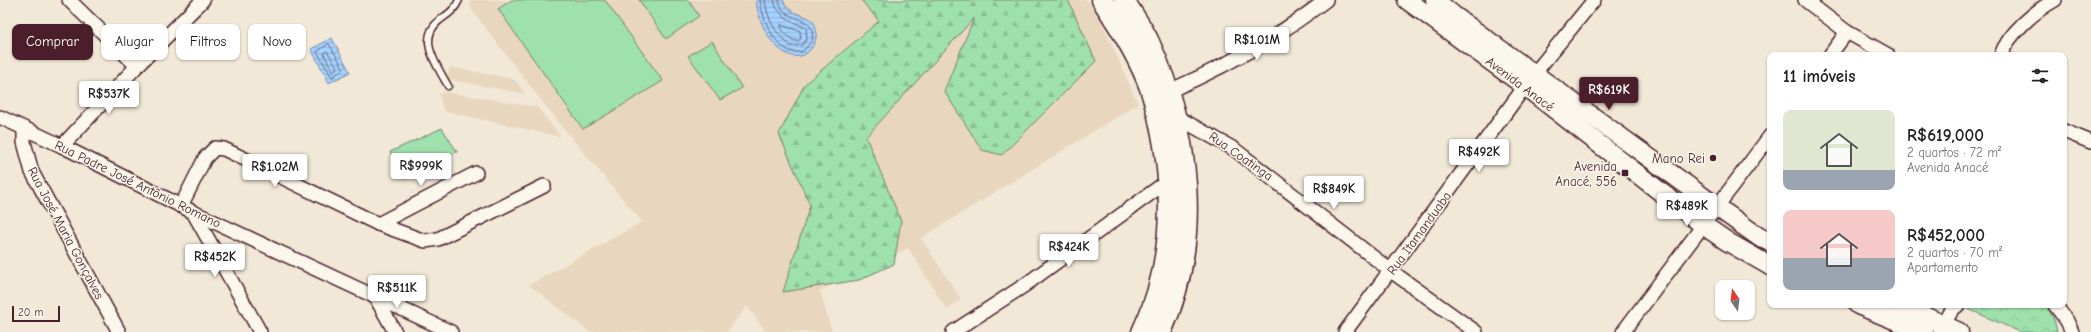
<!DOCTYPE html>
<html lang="pt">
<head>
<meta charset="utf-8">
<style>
  :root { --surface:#fff; --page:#f2f2f2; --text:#202124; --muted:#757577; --accent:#4a1f2b }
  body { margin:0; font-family:"Comic Neue",sans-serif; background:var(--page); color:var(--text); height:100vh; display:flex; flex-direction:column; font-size:15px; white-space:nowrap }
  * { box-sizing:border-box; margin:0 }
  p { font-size:13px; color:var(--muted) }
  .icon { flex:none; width:22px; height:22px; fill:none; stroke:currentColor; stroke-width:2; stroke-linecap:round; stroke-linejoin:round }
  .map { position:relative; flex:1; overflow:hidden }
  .side { position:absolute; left:1767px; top:52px; width:300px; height:256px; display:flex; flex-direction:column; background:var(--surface); border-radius:8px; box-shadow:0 1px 3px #0004 }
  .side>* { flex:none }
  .banner { position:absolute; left:12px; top:24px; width:380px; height:36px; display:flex; gap:8px }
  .needle { width:26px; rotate:346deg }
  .buttons { position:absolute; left:1715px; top:280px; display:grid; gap:8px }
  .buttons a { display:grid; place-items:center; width:40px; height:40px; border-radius:8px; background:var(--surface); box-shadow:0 1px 3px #0004; font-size:20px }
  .scale { position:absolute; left:12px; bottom:10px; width:48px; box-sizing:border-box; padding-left:4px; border:2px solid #4a1f2b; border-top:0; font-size:11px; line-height:14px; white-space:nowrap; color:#4a1f2b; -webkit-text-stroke:3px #fbf7ec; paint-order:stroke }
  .price { position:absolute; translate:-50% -34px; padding:0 9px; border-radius:4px; background:#fff; color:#222; font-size:13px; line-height:26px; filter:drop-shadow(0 1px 2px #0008) }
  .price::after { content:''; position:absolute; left:50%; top:24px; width:12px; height:9px; margin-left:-6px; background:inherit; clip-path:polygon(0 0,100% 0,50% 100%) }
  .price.current { background:var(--accent); color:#fff }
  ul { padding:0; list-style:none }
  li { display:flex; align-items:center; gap:12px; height:100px; padding:0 16px }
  li span { display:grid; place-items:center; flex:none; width:112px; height:80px; border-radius:8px; color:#555 }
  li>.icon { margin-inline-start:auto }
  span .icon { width:48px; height:48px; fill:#fffc; stroke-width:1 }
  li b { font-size:17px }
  h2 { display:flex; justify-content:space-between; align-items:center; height:48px; padding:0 16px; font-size:17px }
  .pill { padding:0 14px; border-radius:8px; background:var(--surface); box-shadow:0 1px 3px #0004; font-size:14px; line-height:36px }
  .pill.current { background:var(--accent); color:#fff }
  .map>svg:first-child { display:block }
</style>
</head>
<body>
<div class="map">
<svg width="2091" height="332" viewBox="0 0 2091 332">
  <defs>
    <pattern id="forest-firs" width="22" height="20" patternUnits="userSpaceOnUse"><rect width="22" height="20" fill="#9ee1ac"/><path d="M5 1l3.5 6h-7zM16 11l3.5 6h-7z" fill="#8ac194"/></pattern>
    <pattern id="park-crowns" width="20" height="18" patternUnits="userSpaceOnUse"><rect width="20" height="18" fill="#9ee1ac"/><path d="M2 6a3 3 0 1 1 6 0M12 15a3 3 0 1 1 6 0" fill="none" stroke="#8ac194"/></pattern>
    <pattern id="water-rules" width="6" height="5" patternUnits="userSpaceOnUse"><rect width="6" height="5" fill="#a3d2ff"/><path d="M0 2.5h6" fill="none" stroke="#8eb4db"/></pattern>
  </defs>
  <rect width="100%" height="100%" fill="#f2e8d7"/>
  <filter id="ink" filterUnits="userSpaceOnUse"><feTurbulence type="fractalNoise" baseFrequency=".025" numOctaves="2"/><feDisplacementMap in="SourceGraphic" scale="8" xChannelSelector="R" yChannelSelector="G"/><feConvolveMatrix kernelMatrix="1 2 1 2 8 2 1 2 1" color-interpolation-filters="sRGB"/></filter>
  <g filter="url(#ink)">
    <!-- built -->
    <g fill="#e8d7be">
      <polygon points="470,0 1087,0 1101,20 1138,104 921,238 961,299 947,310 908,248 820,291 832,332 766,332 747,306 727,332 590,332 529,285 642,222 568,134 534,91 471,9"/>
      <polygon points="450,67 514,79 526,94 447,79"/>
      <polygon points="446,92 537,107 561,137 444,111 439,94"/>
    </g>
    <!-- forest -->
    <polygon fill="url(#forest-firs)" stroke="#74806c" points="861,0 1068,0 1096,61 1002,155 982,150 944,91 974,18 866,137 901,221 894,264 859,280 783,292 810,205 779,134 805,84 879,21"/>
    <!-- park -->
    <polygon fill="url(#park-crowns)" stroke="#74806c" points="1969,305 2046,305 2054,319 2057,332 2020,332 1966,308"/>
    <!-- garden -->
    <g fill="#9ee1ac" stroke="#74806c">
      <polygon points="512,0 605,0 663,81 583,129 498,9"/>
      <polygon points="639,0 688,0 699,16 666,39"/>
      <polygon points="712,41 742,88 720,100 688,56"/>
      <polygon points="442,128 457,152 405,179 390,152"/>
    </g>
    <!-- water -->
    <g fill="url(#water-rules)" stroke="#7f8aaa">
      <path d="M756,0H783C791,19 810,12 815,25C821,42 806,64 787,54C768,44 758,20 756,0Z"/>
      <polygon points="332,38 350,72 329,83 311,49"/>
    </g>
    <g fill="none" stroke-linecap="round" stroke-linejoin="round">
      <!-- shore -->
      <g stroke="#6e6780" stroke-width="1">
        <path d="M760,0C762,19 778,59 803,51L812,41C817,11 783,26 779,0"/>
        <path d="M765,0C767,19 776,35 791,46L802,45L807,39L806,28L785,18L776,7L774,0"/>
        <path d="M781,25L800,31L801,39L797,41C790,40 781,32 781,25Z"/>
        <polygon points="329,44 344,69 332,77 317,52"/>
        <polygon points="327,51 337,67 335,70 332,70 324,54"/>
      </g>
      <!-- lane casing -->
      <g stroke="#4a1f2b" stroke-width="9">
        <path id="lane" d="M448,86C437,65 416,39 440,20C448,14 455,10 459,0"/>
      </g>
      <!-- street casing -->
      <g stroke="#4a1f2b" stroke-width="16">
        <g id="street">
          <polyline points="69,0 137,66"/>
          <polyline points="1805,0 1847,32 1888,55"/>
          <polyline points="1830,55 1847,32"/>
          <path d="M2001,55C2008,34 2036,10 2055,0"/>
          <path d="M1169,91C1225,67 1278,37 1326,0"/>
          <polyline points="1175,116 1234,149 1391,271 1476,332"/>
          <polyline points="0,117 62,146 193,212 451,332"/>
          <polyline points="24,130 24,142 32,172 119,332"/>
          <polyline points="2064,131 2091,142"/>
          <polyline points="62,146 137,66 203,0"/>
          <polyline points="181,206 205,158 215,148 224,149 378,224 425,241 438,239 544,186"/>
          <polyline points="193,212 260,332"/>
          <polyline points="378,224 476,173"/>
          <polyline points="376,298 395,332"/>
          <polyline points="2055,305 2067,321 2072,332"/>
          <polyline points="1940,331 1952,310 1958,305"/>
          <polyline points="953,332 1025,285 1169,180"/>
          <polyline points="1345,332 1534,74 1594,0"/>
          <polyline points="1623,332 1770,136"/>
        </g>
      </g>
      <!-- secondary casing -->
      <g stroke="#4a1f2b" stroke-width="21">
        <g id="secondary">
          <polyline points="1407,0 1526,87 1703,225 1728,242 1770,266"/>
          <polyline points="1435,0 1453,15 1717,207 1759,237 1770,242"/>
          <polyline points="1858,305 1924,332"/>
          <polyline points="1900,305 1959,332"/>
        </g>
      </g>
      <!-- primary casing -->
      <g stroke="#4a1f2b" stroke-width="23">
        <g id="primary">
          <path d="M1102,0C1120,27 1139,57 1150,88C1175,165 1178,258 1142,332"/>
          <path d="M1124,0C1132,14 1142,27 1149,42C1190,131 1203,240 1161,332"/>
        </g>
      </g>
      <!-- lane -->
      <use href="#lane" stroke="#fbf7ec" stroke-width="6"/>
      <!-- street -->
      <use href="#street" stroke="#fbf7ec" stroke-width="13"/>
      <!-- secondary -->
      <use href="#secondary" stroke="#fbf7ec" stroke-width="18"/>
      <!-- primary -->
      <use href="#primary" stroke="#fbf7ec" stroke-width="20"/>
    </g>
  </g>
  <!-- markers -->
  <g fill="#4a1f2b" stroke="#fbf7ec" stroke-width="1.5">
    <circle cx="1713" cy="158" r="4"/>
    <rect x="1621" y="169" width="8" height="8" rx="2"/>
  </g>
  <g text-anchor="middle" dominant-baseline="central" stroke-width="3" stroke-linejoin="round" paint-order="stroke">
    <!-- street labels -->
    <g font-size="13" fill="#4a1f2b" stroke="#fbf7ec">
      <text transform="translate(1520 84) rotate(37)">Avenida Anacé</text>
      <text transform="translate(1241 156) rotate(35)">Rua Coatinga</text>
      <text transform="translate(138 184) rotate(26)">Rua Padre José Antônio Romano</text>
      <text transform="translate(66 233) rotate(62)">Rua José Maria Gonçalves</text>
      <text transform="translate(1419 233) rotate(-54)">Rua Itamanduaba</text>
    </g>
    <!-- poi labels -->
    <g font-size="13" fill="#4a1f2b" stroke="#fbf7ec" text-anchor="end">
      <text x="1705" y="158">Mano Rei</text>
      <text x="1617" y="166">Avenida<tspan x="1617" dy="15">Anacé, 556</tspan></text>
    </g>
  </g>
</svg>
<div class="buttons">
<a><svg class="needle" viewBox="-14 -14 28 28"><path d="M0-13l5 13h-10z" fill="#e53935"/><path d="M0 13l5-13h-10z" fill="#757577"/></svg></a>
</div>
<div class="scale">20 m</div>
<b class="price" style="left:1257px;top:61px">R$1.01M</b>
<b class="price current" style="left:1609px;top:111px">R$619K</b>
<b class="price" style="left:109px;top:115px">R$537K</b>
<b class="price" style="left:1479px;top:173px">R$492K</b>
<b class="price" style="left:421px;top:187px">R$999K</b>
<b class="price" style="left:275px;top:188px">R$1.02M</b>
<b class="price" style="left:1334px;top:210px">R$849K</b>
<b class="price" style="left:1687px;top:227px">R$489K</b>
<b class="price" style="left:1069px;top:268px">R$424K</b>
<b class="price" style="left:215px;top:278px">R$452K</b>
<b class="price" style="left:397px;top:309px">R$511K</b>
<div class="banner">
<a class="pill current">Comprar</a>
<a class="pill">Alugar</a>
<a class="pill">Filtros</a>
<a class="pill">Novo</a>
</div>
<section class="side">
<h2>11 imóveis<svg class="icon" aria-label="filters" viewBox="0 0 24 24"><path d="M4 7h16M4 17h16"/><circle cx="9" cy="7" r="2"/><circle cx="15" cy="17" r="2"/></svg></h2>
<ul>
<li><span style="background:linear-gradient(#dfe7d0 75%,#9aa5b1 0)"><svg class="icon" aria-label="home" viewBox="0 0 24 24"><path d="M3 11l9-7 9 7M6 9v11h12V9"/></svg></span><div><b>R$619,000</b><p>2 quartos · 72 m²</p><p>Avenida Anacé</p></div></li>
<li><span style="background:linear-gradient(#f6c9c9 60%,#9aa5b1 0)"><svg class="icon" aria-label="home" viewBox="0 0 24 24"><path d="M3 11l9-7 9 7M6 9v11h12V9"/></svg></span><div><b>R$452,000</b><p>2 quartos · 70 m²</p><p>Apartamento</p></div></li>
</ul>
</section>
</div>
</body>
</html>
